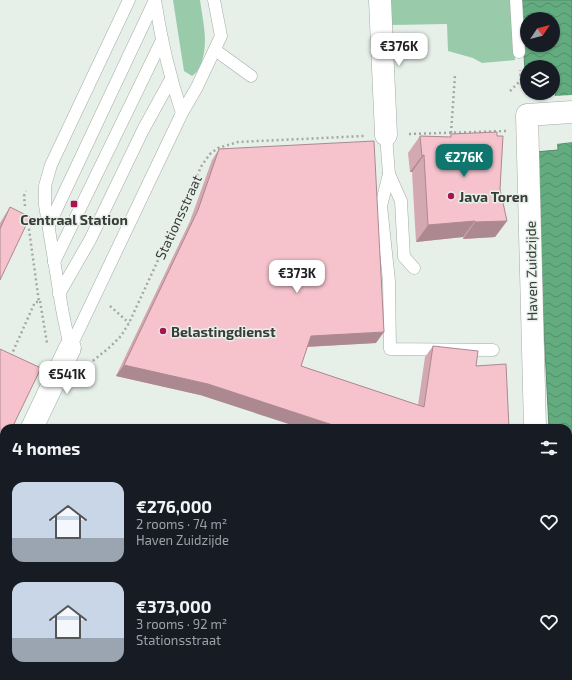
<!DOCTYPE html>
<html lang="en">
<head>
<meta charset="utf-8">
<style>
  :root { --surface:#171b24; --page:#20242c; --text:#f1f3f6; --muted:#9ea1a6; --accent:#0f766e }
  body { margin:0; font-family:"Exo 2",sans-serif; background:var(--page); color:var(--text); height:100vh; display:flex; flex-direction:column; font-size:15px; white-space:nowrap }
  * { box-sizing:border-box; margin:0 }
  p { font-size:13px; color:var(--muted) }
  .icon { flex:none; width:22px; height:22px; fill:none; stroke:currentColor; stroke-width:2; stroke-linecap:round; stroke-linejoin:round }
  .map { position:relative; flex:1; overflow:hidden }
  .side { position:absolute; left:0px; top:424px; width:572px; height:256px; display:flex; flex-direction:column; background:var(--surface); border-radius:12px 12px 0 0; box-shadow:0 1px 3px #0004 }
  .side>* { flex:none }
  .needle { width:26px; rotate:55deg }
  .buttons { position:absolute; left:520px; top:12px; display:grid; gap:8px }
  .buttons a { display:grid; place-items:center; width:40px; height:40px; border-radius:50%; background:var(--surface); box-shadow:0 1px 3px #0004; font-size:20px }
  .price { position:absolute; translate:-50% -34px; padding:0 9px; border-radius:8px; background:#fff; color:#222; font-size:13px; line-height:26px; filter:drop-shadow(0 1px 2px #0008) }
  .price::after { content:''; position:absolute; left:50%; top:24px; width:12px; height:9px; margin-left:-6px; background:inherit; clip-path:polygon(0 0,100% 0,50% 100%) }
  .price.active { background:var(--accent); color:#fff }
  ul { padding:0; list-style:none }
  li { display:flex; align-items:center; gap:12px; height:100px; padding:0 12px }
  li span { display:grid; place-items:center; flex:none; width:112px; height:80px; border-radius:12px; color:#555 }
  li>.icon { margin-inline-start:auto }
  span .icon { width:48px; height:48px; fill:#fffc; stroke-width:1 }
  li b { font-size:17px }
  h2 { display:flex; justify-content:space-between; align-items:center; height:48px; padding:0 12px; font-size:17px }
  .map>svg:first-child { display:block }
</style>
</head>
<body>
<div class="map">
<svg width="572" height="680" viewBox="0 0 572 680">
  <defs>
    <pattern id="water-waves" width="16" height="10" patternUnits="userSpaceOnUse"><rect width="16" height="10" fill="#63ac7f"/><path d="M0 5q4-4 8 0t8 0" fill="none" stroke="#538d69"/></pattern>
  </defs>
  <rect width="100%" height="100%" fill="#e6f0e9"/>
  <!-- grass -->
  <g fill="#99caaa">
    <path d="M173,0H200C203,22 209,43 201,64C198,69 197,73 192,76L184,71Z"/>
    <polygon points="391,0 511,0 515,60 482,63 473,58 448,51 447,24 392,25"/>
    <polygon points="172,676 204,676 217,680 185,680"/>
  </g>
  <!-- water -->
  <path fill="url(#water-waves)" stroke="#568b6a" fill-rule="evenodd" d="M521,0H572V680H565V676H568V428H549L535,152L558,150L555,88H553V67H527L526,90ZM527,19H553V45H527Z"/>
  <!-- pier -->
  <polygon fill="#e6f0e9" points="572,95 572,142 556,144 553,96"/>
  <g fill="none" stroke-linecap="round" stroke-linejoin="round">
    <!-- lane casing -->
    <g stroke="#a2aba5" stroke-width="13">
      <g id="lane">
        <path d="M155,0C161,39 169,75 182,113"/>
        <polyline points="516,0 519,52"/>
        <polyline points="215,50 251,76"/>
        <polyline points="386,135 389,174 401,201 404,257 414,268"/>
        <polyline points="389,174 381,206 389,281 390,349 493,350"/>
        <polyline points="49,225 155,0"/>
        <polyline points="54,262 161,42"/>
        <polyline points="59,294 90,240 143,130 171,79"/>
        <polyline points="70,348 182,113 197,87 221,36 214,0"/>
        <polyline points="70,348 62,309 45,205 45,186 51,165 129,0"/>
        <polyline points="280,680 281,676"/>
      </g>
    </g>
    <!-- street casing -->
    <g stroke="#a2aba5" stroke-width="23">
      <g id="street">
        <polyline points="380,0 386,135"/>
        <polyline points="32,428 70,348"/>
        <polyline points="535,428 527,115 572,112"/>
        <polyline points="0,518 2,493"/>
        <polyline points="541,676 541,680"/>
      </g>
    </g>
    <!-- secondary casing -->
    <g stroke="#a2aba5" stroke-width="23">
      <g id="secondary">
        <polyline points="0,626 4,628"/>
        <polyline points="0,652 4,654"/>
        <polyline points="0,675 4,672"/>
        <polyline points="70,676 82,680"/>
        <polyline points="153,676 166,680"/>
      </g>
    </g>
    <!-- path -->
    <g stroke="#a2a9a4" stroke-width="2.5" stroke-dasharray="2 3" stroke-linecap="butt">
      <polyline points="510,91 521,80 520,70"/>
      <polyline points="451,133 455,75"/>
      <polyline points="409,134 506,131"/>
      <polyline points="25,206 24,196 26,191"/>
      <polyline points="40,301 47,343"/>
      <polyline points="110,306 129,323"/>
      <polyline points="11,356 35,302 39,302 28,222"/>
      <polyline points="89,364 110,347 121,336 129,323 202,165 210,154 218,148 238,142 364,136"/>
      <polyline points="0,456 4,448"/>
      <polyline points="0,570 4,564"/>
      <polyline points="0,582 4,585"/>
      <polyline points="222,676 234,680"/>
    </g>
    <!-- lane -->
    <use href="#lane" stroke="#fff" stroke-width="12"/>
    <!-- street -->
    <use href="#street" stroke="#fff" stroke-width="22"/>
    <!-- secondary -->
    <use href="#secondary" stroke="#bde3d0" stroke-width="22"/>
  </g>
  <!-- wall -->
  <g fill="#d4a8b0">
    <polygon points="451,134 500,189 507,221 495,237 463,239 463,237 416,242 412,172 410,172 408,153 420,136 450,137"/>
    <polygon points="219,149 376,343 307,347 301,366 418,405 425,357 433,346 476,366 509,428 200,395 116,376 190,221 212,160"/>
    <polygon points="10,207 0,280 0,223 3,218"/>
  </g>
  <!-- shaded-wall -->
  <g fill="#ac8890">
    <polygon points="424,155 412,172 410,172 422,156"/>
    <polygon points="475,221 463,237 416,242 428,225"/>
    <polygon points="507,221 495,237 463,239 475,222"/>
    <polygon points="384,332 376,343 303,347 311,336"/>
    <polygon points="124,365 208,384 342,428 301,428 200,395 116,376"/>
    <polygon points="290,676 327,676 338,680 298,680 289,677"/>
  </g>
  <!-- building -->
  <g fill="#f6c3cd" stroke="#ac8890">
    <polygon points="497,132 497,136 503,136 500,189 507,221 475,222 475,221 428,225 424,155 422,156 420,136 451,137 451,134"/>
    <polygon points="374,141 384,332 311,336 301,366 424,407 433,346 478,351 476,366 506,364 509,428 342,428 208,384 124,365 198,210 219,149"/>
    <polygon points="10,207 30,217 0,280 0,229"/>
    <polygon points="0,349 41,368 12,428 4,428 4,444 0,453"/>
    <polygon points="327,676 510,676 511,680 338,680"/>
  </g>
  <!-- markers -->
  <g fill="#a71550" stroke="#e6f0e9" stroke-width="1.5">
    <circle cx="451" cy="196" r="4"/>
    <rect x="70" y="200" width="8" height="8" rx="2"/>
    <circle cx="163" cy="331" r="4"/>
  </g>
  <g text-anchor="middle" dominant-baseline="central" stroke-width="3" stroke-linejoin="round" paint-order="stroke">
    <!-- poi labels -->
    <g font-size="14" font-weight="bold" fill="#393d3a" stroke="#e6f0e9" text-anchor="start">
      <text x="459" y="196">Java Toren</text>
      <text x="74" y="219" text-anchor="middle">Centraal Station</text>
      <text x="171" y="331">Belastingdienst</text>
    </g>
    <!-- street labels -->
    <g font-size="14" fill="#393d3a" stroke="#e6f0e9">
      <text transform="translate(178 217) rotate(-65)">Stationsstraat</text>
      <text transform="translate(531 271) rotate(-91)">Haven Zuidzijde</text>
    </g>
  </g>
</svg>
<div class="buttons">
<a><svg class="needle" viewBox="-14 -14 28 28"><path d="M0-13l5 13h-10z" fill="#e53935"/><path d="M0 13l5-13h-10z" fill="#9ea1a6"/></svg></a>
<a><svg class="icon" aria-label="layers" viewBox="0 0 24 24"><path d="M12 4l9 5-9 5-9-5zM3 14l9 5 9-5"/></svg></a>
</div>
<b class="price" style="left:399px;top:67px">€376K</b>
<b class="price active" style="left:464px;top:178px">€276K</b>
<b class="price" style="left:297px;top:294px">€373K</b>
<b class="price" style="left:67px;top:395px">€541K</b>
<section class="side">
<h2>4 homes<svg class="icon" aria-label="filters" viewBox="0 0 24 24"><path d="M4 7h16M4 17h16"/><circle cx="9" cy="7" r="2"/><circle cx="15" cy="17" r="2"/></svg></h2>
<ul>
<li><span style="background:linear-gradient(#c9d6e8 70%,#9aa5b1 0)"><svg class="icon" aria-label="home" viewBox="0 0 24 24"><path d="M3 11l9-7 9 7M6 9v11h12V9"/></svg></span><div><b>€276,000</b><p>2 rooms · 74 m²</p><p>Haven Zuidzijde</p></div><svg class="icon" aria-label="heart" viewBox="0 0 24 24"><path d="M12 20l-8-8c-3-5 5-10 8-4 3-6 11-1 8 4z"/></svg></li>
<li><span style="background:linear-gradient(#c9d6e8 70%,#9aa5b1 0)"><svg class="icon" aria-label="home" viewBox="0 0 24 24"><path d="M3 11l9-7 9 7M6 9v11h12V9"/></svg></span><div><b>€373,000</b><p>3 rooms · 92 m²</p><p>Stationsstraat</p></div><svg class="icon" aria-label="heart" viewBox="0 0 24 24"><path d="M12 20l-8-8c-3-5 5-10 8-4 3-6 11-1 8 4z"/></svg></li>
</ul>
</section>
</div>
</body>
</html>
